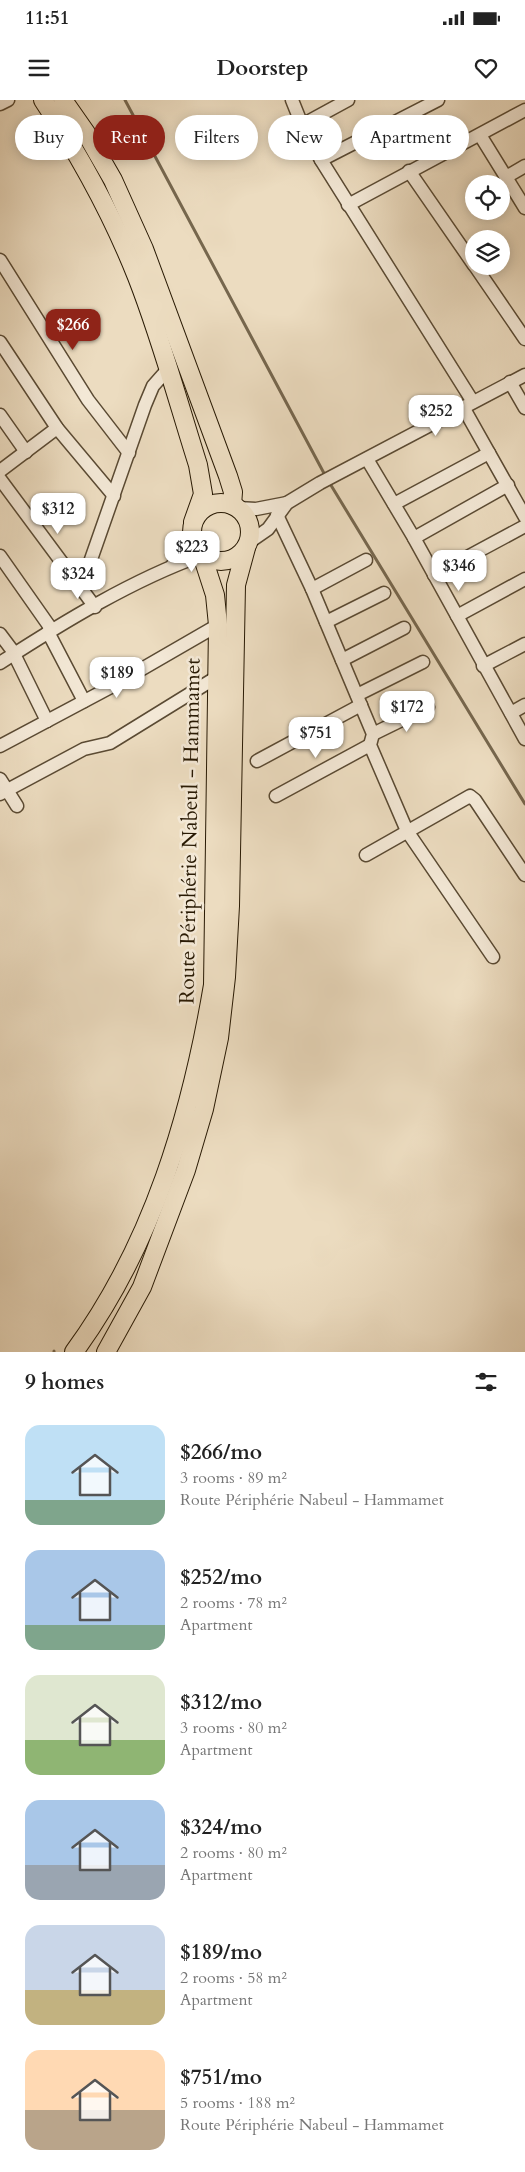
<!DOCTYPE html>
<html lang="en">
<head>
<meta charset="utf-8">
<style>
  :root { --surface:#fff; --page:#f2f2f2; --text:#222; --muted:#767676; --accent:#8f2418 }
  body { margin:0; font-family:Cardo,serif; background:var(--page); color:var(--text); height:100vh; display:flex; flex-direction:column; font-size:19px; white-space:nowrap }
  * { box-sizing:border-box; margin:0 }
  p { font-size:16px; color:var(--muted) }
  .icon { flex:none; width:28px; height:28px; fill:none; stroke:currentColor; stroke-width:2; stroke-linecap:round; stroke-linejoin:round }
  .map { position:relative; height:1252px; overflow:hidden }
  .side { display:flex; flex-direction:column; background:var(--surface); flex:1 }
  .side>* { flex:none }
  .banner { position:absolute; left:15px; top:15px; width:495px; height:45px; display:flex; gap:10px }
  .controls { position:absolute; left:465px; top:75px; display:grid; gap:10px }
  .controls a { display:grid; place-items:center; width:45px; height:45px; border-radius:50%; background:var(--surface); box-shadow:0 2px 12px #0003; font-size:25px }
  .price { position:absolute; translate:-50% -42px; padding:0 11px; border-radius:10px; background:#fff; color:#222; font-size:16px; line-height:32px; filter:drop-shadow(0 1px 2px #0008) }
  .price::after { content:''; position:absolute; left:50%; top:30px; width:15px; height:11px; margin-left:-8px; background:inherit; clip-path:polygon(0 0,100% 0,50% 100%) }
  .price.active { background:var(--accent); color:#fff }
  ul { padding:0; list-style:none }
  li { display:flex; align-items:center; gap:15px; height:125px; padding:0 25px }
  li span { display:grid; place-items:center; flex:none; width:140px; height:100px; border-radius:15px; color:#555 }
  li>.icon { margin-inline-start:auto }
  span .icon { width:60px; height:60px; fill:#fffc; stroke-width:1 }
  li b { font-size:21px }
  h2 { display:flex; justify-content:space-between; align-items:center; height:60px; padding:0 25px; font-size:21px }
  .tag { padding:0 18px; border-radius:22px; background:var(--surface); box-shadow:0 2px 12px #0003; font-size:18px; line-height:45px }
  .tag.active { background:var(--accent); color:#fff }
  .status { display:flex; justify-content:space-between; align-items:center; height:35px; padding:0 25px; background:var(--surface); direction:ltr }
  .status svg { height:14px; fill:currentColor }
  header { display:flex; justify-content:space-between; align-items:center; height:65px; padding:0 25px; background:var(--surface); font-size:22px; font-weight:800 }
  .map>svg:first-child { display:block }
</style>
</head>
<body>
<div class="status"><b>11:51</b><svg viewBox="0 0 49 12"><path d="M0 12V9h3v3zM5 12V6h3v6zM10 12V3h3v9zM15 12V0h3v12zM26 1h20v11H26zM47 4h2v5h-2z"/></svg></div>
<header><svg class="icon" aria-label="menu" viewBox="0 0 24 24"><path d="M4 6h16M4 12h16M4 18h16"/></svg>Doorstep<svg class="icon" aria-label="heart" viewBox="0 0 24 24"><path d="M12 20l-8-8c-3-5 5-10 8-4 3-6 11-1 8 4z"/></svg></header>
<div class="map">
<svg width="525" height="1252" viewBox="0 0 525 1252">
  <rect width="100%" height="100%" fill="#ecdcc0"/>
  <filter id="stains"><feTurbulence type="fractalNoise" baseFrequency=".004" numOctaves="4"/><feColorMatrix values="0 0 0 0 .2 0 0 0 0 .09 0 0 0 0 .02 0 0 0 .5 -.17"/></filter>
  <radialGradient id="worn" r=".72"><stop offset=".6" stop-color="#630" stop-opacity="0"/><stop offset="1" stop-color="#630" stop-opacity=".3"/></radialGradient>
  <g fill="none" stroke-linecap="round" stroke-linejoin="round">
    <!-- stream -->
    <g stroke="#76674e" stroke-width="3">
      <polyline points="125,0 326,377"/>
      <polyline points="329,382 525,704"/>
      <polyline points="54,1252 54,1251"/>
    </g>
    <!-- minor casing -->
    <g stroke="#5a4a33" stroke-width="15">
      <g id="minor">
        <polyline points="292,0 302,25 321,60 473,302"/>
        <polyline points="0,4 8,0"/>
        <polyline points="302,25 348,0"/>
        <polyline points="480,35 525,108"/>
        <polyline points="321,60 438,0"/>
        <polyline points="409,71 474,165"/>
        <polyline points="506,77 525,66"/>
        <polyline points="348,105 525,10"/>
        <polyline points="0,160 88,300 129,353"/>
        <polyline points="475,166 525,239"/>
        <polyline points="0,242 57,328 114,396"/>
        <polyline points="510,282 525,308"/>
        <polyline points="463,307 525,417"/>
        <polyline points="0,315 26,352"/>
        <polyline points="367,359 414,438 525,639"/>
        <polyline points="0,371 57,328"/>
        <polyline points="0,379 95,507"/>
        <polyline points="394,404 489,353"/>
        <polyline points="238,408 256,409 287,403"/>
        <polyline points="277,415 312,489 373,634 370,645 407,731 493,857"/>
        <polyline points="414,438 508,385"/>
        <polyline points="248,443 268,429 287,403 320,383 525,275"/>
        <polyline points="0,456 52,530"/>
        <polyline points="172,466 191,436"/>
        <polyline points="434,475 525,426"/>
        <polyline points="81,488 145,305 153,286 168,269"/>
        <polyline points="312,489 366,460"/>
        <polyline points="457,516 525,479"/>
        <polyline points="326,522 384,493"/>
        <polyline points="48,532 84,601"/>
        <polyline points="0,534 15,554"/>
        <polyline points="14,554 47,621"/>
        <polyline points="342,560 404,528"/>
        <path d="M0,563C62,523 132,480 202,455"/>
        <polyline points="483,566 525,544"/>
        <polyline points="357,595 423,562"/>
        <polyline points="511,613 525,605"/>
        <polyline points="373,634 428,607"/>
        <polyline points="0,646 109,588 218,525"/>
        <polyline points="257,661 361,605"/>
        <polyline points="0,679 17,706"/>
        <polyline points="0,694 84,649 110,643 217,577"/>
        <polyline points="276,696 370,645"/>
        <polyline points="366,755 470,696 475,700 525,775"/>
      </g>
    </g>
    <!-- highway casing -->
    <g stroke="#291a04" stroke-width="20">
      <g id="highway">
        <path d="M43,0C80,56 112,114 137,177C161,238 178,302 198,365L203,394L193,422"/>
        <polyline points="63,0 86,33 113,80 144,149 228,376 233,392 232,405"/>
        <circle cx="221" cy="432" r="29"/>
        <path d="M74,1252C153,1144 191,1015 213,885L218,525L215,495L202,455"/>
        <polyline points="106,1252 142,1187 186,1070 204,1009 219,938 226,877 230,806 236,485 246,448"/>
      </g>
    </g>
    <!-- minor -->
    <use href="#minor" stroke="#f3e8d6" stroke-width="12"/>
    <!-- highway -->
    <use href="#highway" stroke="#ecdcc0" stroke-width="18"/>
  </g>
  <g text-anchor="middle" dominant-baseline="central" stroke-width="5" stroke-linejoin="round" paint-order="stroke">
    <!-- street labels -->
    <g font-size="21" fill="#291a04" stroke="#f3e8d6">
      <text transform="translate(190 731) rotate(-89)">Route Périphérie Nabeul - Hammamet</text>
    </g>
  </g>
  <rect width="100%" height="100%" filter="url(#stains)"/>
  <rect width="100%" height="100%" fill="url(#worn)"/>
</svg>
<div class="controls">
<a><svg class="icon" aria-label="locate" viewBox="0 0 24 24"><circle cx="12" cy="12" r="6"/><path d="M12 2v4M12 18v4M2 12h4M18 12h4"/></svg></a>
<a><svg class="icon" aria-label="layers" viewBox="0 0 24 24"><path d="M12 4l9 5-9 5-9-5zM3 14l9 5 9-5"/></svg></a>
</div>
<b class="price active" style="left:73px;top:251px">$266</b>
<b class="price" style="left:436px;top:337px">$252</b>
<b class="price" style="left:58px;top:435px">$312</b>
<b class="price" style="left:192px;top:473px">$223</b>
<b class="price" style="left:459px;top:492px">$346</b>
<b class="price" style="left:78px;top:500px">$324</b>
<b class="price" style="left:117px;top:599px">$189</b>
<b class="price" style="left:407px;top:633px">$172</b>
<b class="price" style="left:316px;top:659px">$751</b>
<div class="banner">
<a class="tag">Buy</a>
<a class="tag active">Rent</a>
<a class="tag">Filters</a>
<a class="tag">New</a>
<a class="tag">Apartment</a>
</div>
</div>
<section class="side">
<h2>9 homes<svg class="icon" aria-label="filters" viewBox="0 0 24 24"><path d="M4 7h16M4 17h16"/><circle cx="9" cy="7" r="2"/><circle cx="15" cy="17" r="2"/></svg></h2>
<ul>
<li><span style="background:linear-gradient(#bfe0f5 75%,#7fa58c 0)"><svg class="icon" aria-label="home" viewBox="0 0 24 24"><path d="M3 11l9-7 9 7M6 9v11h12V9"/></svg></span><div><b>$266/mo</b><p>3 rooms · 89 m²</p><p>Route Périphérie Nabeul - Hammamet</p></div></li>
<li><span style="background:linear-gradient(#a9c7e8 75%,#7fa58c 0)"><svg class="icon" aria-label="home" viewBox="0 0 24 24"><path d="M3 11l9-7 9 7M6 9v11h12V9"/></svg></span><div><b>$252/mo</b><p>2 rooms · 78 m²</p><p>Apartment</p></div></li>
<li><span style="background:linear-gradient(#dfe7d0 65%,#8fb573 0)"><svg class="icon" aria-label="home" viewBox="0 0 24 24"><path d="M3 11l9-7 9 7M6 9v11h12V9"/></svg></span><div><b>$312/mo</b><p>3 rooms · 80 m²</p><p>Apartment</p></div></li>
<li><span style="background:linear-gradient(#a9c7e8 65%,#9aa5b1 0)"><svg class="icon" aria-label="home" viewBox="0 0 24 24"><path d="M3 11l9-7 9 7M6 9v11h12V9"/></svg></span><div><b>$324/mo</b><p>2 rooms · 80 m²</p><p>Apartment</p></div></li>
<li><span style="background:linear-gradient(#c9d6e8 65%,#c2b280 0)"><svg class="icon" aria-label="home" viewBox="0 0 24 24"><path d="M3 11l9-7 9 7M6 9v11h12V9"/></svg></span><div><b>$189/mo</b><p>2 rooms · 58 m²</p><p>Apartment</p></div></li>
<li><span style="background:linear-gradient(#ffd9b3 60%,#b9a48a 0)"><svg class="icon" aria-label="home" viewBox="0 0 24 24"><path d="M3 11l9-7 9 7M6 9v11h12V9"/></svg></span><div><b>$751/mo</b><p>5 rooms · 188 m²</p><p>Route Périphérie Nabeul - Hammamet</p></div></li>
</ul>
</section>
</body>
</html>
